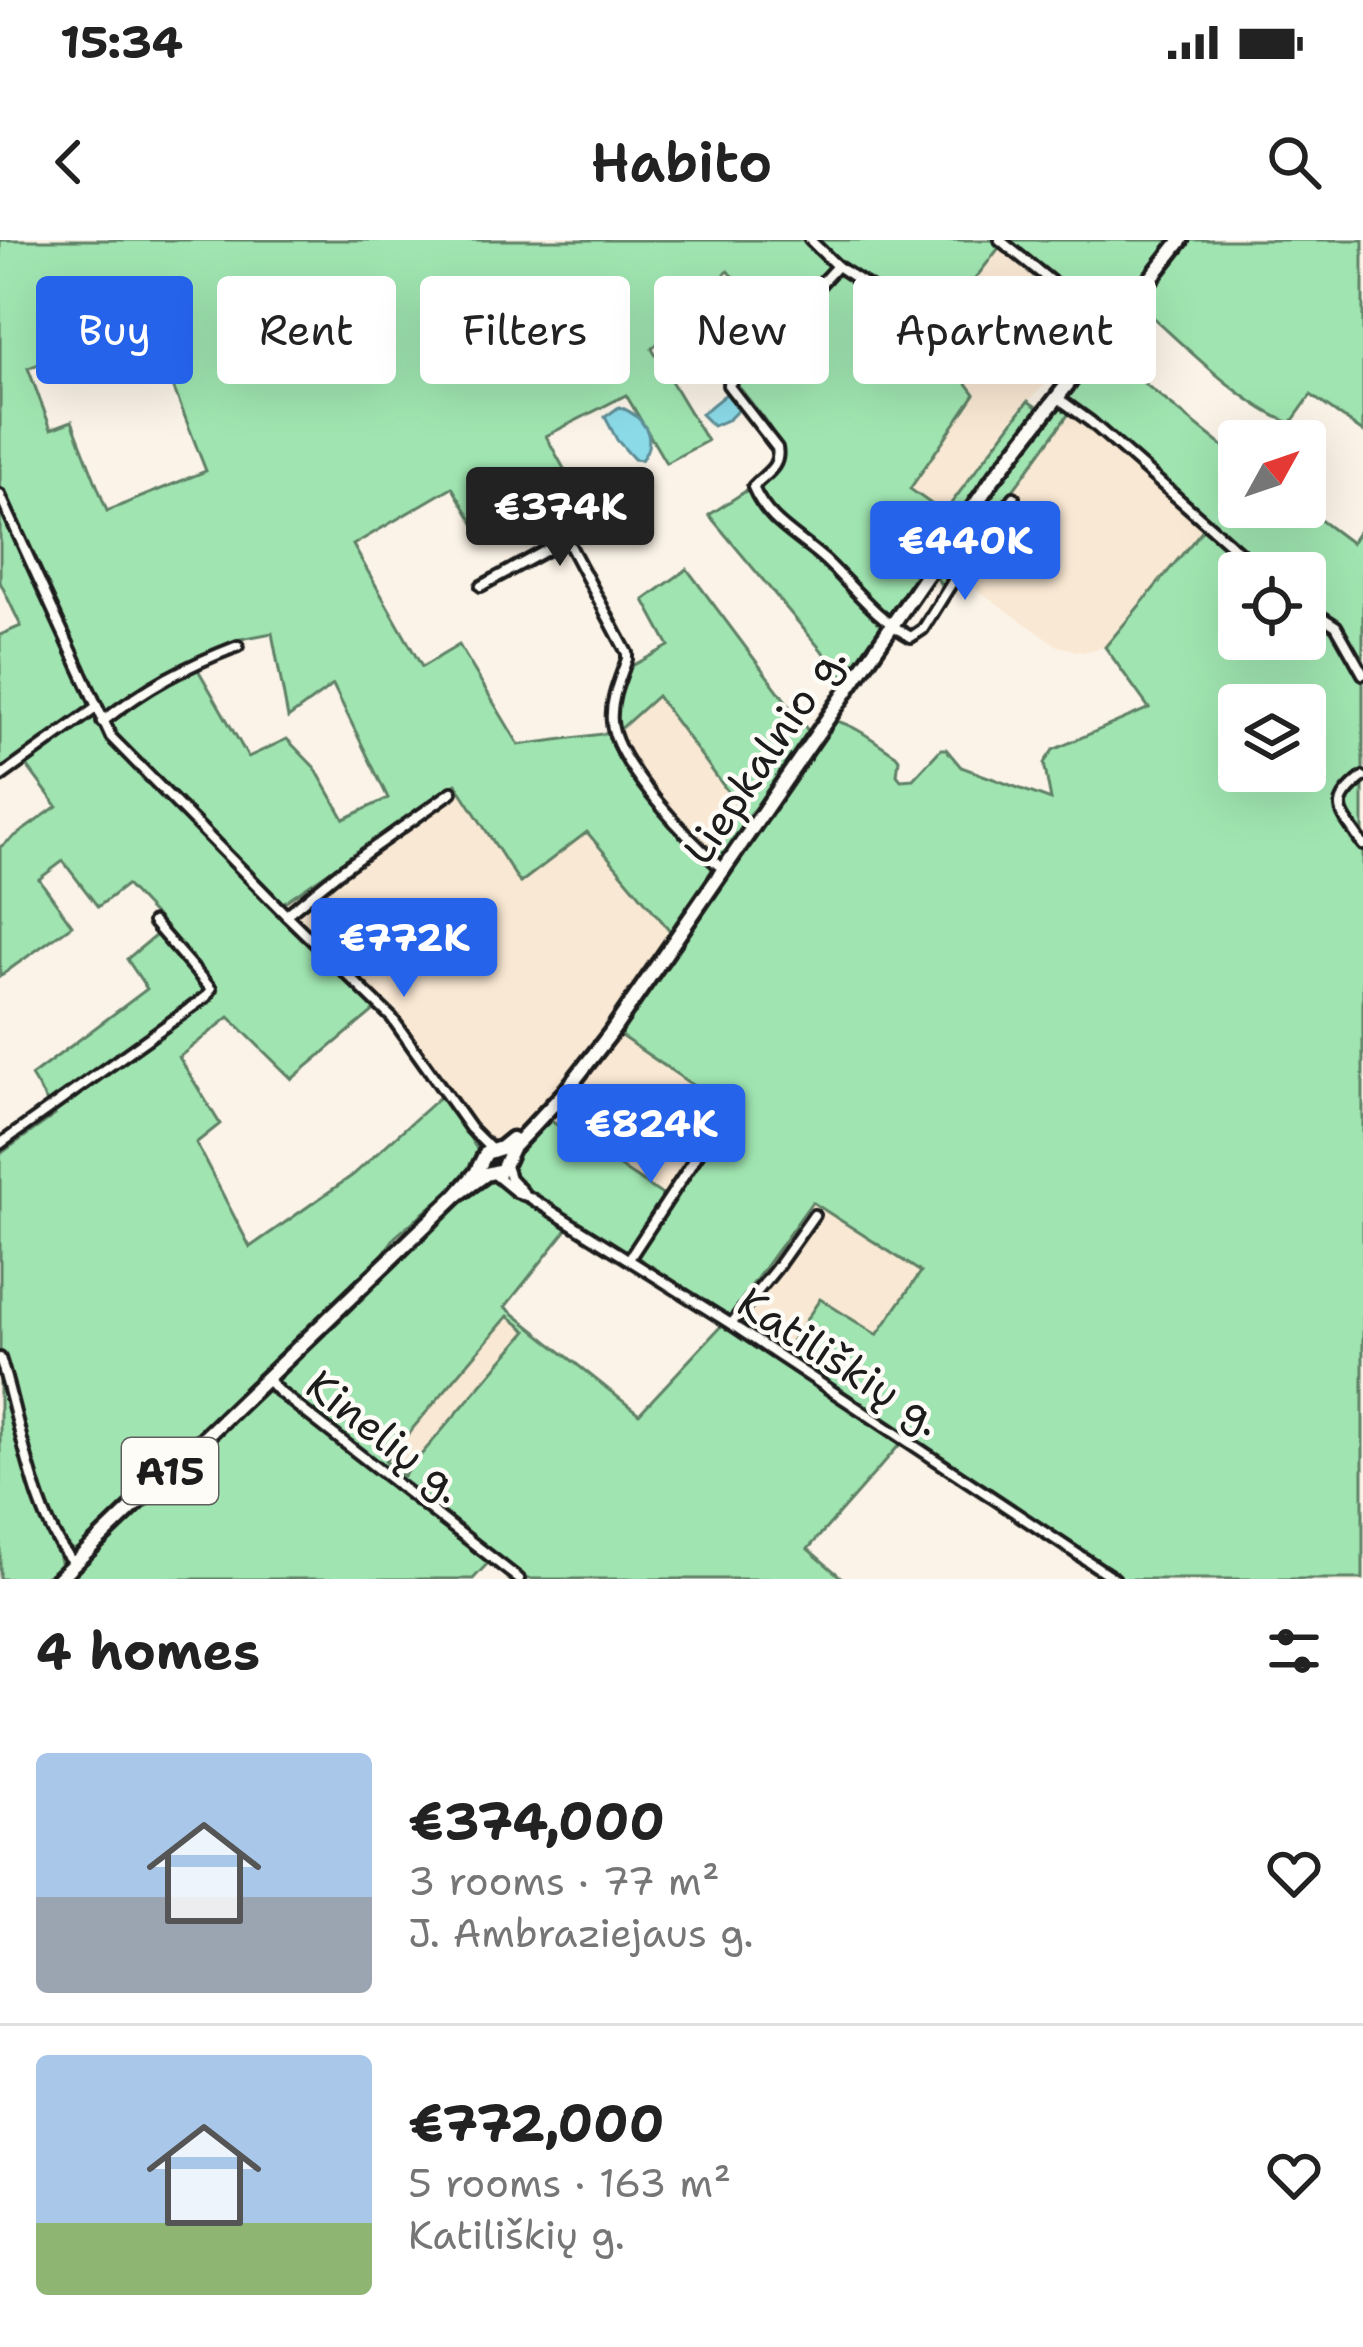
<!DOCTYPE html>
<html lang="en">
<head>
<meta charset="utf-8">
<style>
  :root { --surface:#fff; --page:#f2f2f2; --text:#222; --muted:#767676; --line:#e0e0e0; --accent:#2563eb }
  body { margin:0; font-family:"Shantell Sans",sans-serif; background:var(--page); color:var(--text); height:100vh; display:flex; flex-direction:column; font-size:45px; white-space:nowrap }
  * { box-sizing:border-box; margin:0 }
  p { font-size:39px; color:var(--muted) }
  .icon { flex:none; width:66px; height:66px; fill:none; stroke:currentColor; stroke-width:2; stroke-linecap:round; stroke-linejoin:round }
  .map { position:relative; height:1339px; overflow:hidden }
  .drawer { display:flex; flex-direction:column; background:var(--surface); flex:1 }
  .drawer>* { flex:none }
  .hud { position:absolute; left:36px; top:36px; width:1293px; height:108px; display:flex; gap:24px }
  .needle { width:78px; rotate:50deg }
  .fabs { position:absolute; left:1218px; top:180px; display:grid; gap:24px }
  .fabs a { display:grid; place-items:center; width:108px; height:108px; border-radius:12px; background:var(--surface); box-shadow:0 12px 48px #0002; font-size:60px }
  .price { position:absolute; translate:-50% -102px; padding:0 27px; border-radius:12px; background:var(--accent); color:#fff; font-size:39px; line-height:78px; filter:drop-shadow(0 3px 6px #0008) }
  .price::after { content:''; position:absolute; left:50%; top:72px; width:36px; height:27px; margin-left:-18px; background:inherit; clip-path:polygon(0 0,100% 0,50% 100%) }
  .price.on { background:#222; color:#fff }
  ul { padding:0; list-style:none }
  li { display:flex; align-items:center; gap:36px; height:300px; padding:0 36px }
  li+li { border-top:3px solid var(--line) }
  li span { display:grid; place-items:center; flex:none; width:336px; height:240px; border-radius:12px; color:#555 }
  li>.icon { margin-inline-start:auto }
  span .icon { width:144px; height:144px; fill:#fffc; stroke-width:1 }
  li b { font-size:51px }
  h2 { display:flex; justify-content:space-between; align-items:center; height:144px; padding:0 36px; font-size:51px }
  .chip { padding:0 42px; border-radius:12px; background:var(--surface); box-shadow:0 12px 48px #0002; font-size:42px; line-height:108px }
  .chip.on { background:var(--accent); color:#fff }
  .status { display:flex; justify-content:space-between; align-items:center; height:84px; padding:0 60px; background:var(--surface); direction:ltr }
  .status svg { height:33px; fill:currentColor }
  header { display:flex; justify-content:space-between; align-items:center; height:156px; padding:0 36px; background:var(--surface); font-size:54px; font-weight:600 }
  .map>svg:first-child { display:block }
</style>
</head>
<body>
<div class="status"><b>15:34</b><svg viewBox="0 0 49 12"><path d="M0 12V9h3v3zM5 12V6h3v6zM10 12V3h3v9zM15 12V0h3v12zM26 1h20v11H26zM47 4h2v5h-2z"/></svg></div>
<header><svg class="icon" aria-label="back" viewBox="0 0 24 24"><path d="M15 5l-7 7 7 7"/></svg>Habito<svg class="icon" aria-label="search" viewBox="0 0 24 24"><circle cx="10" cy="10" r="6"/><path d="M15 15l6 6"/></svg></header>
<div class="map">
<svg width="1363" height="1339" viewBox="0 0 1363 1339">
  <rect width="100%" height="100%" fill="#fbf3e7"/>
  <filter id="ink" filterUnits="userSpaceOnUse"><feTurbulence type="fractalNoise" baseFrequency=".00833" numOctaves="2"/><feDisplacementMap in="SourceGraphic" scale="24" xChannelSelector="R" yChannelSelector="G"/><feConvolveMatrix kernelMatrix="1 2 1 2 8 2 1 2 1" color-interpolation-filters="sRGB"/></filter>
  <g filter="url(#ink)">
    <!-- built -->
    <g fill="#f9e8d3">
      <polygon points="1005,0 1109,82 1028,161 944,274 910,249 975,154 931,96"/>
      <polygon points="1069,172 1205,287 1105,407 1082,412 1058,406 953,333"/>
      <polygon points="656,455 741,568 711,614 641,543 609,493 617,492"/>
      <polygon points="456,543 519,642 587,591 672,693 621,767 558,845 505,900 492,906 474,888 396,779 280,665"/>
      <polygon points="618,794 733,872 673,963 551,881 565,856"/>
      <polygon points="812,962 921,1032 877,1095 787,1109 732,1073"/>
      <polygon points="508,1075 527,1091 403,1237 384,1222"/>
    </g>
    <!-- green -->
    <g fill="#a0e5b1" stroke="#5e8066" stroke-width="3" fill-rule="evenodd">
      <path d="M0,0H1005L931,96L975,154L910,249L944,273L1028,161L1038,168L965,267L847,441L709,275L778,230C789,200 752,165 735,142L756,119L778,141L810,109L728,31L652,109L707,201L666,223L626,155L546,196L568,236L478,290L452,247L353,305L422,427L459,405L519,505L609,493L641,543L711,624L713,637L672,693L587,592L520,643L456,544L280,665L113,495L0,246ZM81,108L93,139L160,113L206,231L107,271L72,181L51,189L28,128ZM272,393L288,478L333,445L388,558L344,579L315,528L287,499L248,517L192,419L236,400Z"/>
      <polygon points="1007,0 1173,0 1109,82"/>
      <path d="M1187,0H1363V192L1311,155L1291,183C1247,168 1186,107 1150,75L1115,120L1239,219V267H1303L1351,303L1363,285V1339H1122L833,1146L523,948C489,915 530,902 551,881L673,962L732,872L618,794L836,481C857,486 877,503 896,515L899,519L897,535L901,540L913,539L941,509H946L961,527L1051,560L1044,523L1053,510L1149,468L1105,407L1205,287L1070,172L945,344L941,345L937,338L951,311L1000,241ZM1239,333H1305V399H1239ZM1239,465H1305V531H1239ZM812,962L921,1032L877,1095L820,1059L787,1109L732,1073Z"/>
      <polygon points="0,265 100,485 115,508 377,768 292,839 229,777 179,817 220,884 196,903 250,1007 353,935 442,855 477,909 479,917 475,929 395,997 378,1021 80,1307 74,1310 66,1307 58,1314 61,1326 42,1339 0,1339 0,914 55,875 31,836 147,749 127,719 155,696 160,681 126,645 98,667 63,621 39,639 72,685 0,736 0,607 57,566 22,519 0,534 0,395 21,386 0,342"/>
      <path d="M687,329L809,492L730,612L721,617L711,614L740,568L657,456L617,492C615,469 619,448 630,427L669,406L644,360Z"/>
      <path d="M491,938L509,953L569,987L505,1067L639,1174L722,1085L902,1202L808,1309L843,1339H511L489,1322L473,1339H69L473,950ZM508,1076L527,1091L403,1236L385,1221Z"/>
    </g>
    <!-- water -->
    <g fill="#8bdae8" stroke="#5f8e96" stroke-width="3">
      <polygon points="726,154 740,168 729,179 713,186 701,174"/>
      <path d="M619,167C643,175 659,198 641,220L634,219L617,200L605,177Z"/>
    </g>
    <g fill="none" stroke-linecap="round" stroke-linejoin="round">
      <!-- minor casing -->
      <g stroke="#1c1c1c" stroke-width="16">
        <g id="minor">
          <polyline points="810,0 837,26 945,96 1002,106"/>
          <polyline points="1000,0 1110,89"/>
          <path d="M837,26L728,145L777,208C781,228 764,234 753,247C768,283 799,296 826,321C854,348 876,378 911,397L923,389L958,333L1014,257"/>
          <polyline points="1058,158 1091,182 1263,333"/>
          <polyline points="0,255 111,497 286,675 392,778 470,888 491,909"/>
          <path d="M567,300L627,413V419C620,439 610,460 612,482C615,523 691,603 723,629"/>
          <polyline points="481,346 618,271"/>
          <polyline points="1305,366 1336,386 1363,434"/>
          <path d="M102,482C148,446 184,427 238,406"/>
          <polyline points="0,537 96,468"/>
          <path d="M1363,537C1327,566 1341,571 1363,605"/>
          <polyline points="286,675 339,632 452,552"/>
          <polyline points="0,904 206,757 211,749 153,682"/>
          <polyline points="506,926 510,938 523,952"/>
          <polyline points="494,934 516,952 529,957 731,1084 1115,1339"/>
          <polyline points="629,1019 710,896"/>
          <polyline points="731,1084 775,1030 814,975"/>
          <path d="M0,1118C19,1175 34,1283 74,1323"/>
          <polyline points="267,1139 278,1151 519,1339"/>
        </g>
      </g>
      <!-- highway casing -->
      <g stroke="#1c1c1c" stroke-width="21">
        <g id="highway">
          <polyline points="457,955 486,934 502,930 512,908 565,852 610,794 993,239 1181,0"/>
          <polyline points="58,1339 457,955 476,933 486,913 501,908 512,899"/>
        </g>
      </g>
      <!-- minor -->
      <use href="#minor" stroke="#fdfcf7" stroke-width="8"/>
      <!-- highway -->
      <use href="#highway" stroke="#fdfcf7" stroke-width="12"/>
    </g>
  </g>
  <g text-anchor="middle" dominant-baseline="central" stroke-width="9" stroke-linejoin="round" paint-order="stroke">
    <!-- shield labels -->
    <rect fill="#fdfcf7" stroke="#605f5e" stroke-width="3" x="122" y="1198" width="96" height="66" rx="9"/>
    <g font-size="39" font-weight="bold" fill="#1c1c1c">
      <text x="170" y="1231">A15</text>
    </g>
    <!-- street labels -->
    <g font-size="42" fill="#1c1c1c" stroke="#fdfcf7">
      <text transform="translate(764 514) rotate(-56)">Liepkalnio g.</text>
      <text transform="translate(840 1121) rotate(33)">Katiliškių g.</text>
      <text transform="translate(385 1196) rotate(38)">Kinelių g.</text>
    </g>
  </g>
</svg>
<div class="fabs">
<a><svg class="needle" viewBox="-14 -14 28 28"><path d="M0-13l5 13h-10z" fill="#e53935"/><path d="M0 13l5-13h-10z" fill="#767676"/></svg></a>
<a><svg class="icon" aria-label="locate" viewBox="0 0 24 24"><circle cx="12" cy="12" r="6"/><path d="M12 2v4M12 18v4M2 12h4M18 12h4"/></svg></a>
<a><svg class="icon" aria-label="layers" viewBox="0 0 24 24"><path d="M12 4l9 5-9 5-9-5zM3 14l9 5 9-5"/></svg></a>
</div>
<b class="price on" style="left:560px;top:329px">€374K</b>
<b class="price" style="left:965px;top:363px">€440K</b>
<b class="price" style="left:404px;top:760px">€772K</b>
<b class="price" style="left:651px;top:946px">€824K</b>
<div class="hud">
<a class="chip on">Buy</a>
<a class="chip">Rent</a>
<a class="chip">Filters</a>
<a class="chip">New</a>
<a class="chip">Apartment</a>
</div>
</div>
<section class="drawer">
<h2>4 homes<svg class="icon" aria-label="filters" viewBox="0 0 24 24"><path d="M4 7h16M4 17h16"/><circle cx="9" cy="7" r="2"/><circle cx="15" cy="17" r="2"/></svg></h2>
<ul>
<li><span style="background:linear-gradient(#a9c7e8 60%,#9aa5b1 0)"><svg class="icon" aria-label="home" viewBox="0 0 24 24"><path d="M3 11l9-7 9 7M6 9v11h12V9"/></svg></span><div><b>€374,000</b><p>3 rooms · 77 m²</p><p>J. Ambraziejaus g.</p></div><svg class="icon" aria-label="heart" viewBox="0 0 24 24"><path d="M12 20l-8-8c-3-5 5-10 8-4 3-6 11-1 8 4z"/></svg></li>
<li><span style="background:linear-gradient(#a9c7e8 70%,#8fb573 0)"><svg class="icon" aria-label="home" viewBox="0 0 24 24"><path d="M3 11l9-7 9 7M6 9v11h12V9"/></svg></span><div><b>€772,000</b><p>5 rooms · 163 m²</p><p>Katiliškių g.</p></div><svg class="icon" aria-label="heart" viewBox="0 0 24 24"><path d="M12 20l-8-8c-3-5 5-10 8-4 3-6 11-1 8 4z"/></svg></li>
</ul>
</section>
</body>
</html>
